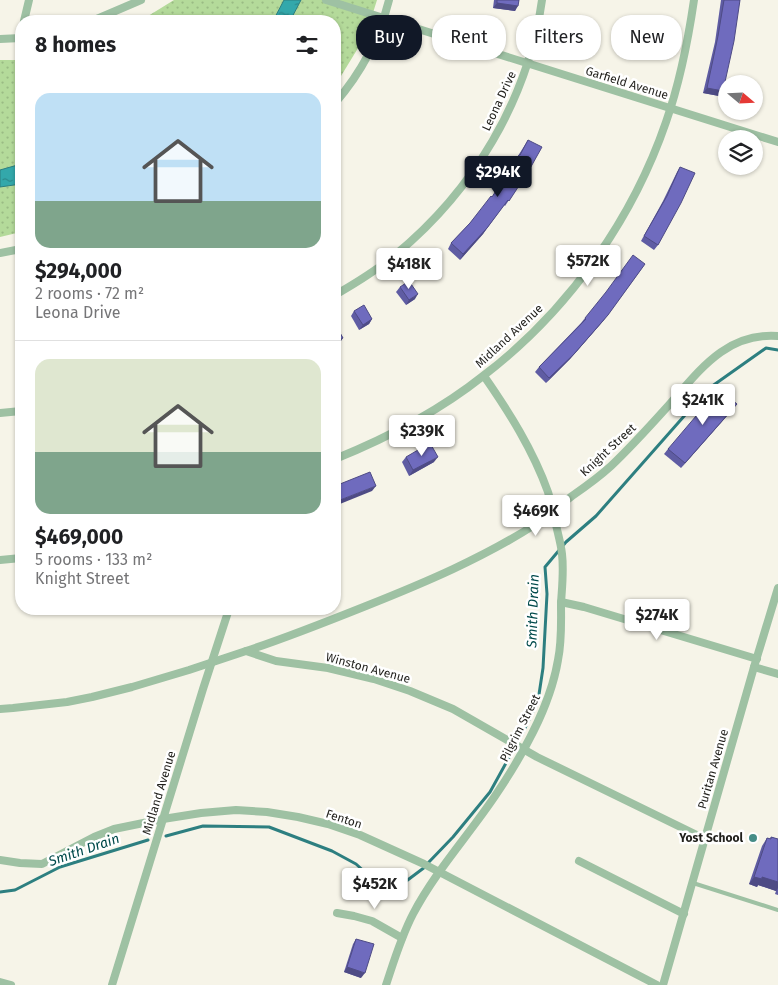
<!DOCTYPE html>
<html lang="en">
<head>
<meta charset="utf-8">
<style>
  :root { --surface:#fff; --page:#f6f6f6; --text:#202124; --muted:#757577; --line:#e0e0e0; --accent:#111827 }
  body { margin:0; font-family:"Fira Sans",sans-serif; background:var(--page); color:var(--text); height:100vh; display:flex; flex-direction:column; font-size:19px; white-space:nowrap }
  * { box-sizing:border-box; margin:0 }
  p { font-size:16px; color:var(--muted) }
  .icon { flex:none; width:28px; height:28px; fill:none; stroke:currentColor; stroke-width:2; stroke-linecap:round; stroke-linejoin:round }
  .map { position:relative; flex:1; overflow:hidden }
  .drawer { position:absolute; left:15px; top:15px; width:326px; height:600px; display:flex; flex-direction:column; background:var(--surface); border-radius:20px; box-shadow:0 1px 4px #0004 }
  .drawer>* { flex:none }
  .top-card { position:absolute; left:356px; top:15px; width:346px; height:45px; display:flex; gap:10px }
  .needle { width:32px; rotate:109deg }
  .buttons { position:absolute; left:718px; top:75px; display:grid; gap:10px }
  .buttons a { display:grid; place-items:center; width:45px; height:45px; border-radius:50%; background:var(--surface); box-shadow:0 1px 4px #0004; font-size:25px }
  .price { position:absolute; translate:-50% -42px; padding:0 11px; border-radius:5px; background:#fff; color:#222; font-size:16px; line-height:32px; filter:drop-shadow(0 1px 2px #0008) }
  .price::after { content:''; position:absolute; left:50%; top:30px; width:15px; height:11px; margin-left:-8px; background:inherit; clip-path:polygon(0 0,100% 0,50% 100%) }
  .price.current { background:var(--accent); color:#fff }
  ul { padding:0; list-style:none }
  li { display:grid; align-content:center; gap:10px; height:265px; padding:0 20px }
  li+li { border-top:1px solid var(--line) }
  li span { display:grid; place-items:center; height:155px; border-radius:15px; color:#555 }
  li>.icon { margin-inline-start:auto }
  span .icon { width:90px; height:90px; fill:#fffc; stroke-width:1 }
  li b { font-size:21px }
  h2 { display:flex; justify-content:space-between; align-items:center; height:60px; padding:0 20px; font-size:21px }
  .chip { padding:0 18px; border-radius:20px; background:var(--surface); box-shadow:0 1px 4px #0004; font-size:18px; line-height:45px }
  .chip.current { background:var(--accent); color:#fff }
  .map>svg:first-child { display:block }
</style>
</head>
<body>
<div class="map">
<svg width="778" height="985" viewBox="0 0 778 985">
  <defs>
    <pattern id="park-dots" width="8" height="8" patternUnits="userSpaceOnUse" patternTransform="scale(1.25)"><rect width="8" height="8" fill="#b4da9a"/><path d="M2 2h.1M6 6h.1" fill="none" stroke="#9abb84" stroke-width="1.8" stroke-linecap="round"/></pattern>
    <pattern id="water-ripples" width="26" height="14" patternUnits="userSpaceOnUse" patternTransform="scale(1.25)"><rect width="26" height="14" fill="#33a8ab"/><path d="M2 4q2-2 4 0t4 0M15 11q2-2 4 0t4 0" fill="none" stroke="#2b888a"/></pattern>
  </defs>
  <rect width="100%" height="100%" fill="#f6f4e8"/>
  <!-- park -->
  <g fill="url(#park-dots)">
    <polygon points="174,0 377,0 366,35 341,76 335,83 335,21 140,21"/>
    <polygon points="0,60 21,60 21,232 0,237"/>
  </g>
  <!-- water -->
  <g fill="url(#water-ripples)" stroke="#2d7f80">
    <polygon points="284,0 301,0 290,21 273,21"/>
    <polygon points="21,164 21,184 0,187 0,170"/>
  </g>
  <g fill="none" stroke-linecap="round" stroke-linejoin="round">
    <!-- stream -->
    <g stroke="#2d7f80" stroke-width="3">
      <polyline points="521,736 538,701 543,668 547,594 545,567 566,542 596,516 708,389 766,348 778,350"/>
      <polyline points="166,836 203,826 269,827 332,851 356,864 389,894 425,867"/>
      <polyline points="428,863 453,837 490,792 511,754"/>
      <polyline points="0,892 15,890 60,867 148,840"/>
    </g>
    <!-- service -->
    <polyline stroke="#9ec1a3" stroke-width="4" points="693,883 778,910"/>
    <!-- minor -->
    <g stroke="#9ec1a3" stroke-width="8">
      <polyline points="326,0 778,142"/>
      <polyline points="24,21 29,0"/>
      <polyline points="92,21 141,0"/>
      <polyline points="0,39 21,38"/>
      <path d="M335,103C362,72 379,40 389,0"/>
      <polyline points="0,253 21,249"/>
      <path d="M335,295C356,283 377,270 395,255C473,191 528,100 542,0"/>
      <polyline points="0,413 21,411"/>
      <path d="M335,459C387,438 439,411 483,376C567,312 632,221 666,122C680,82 688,41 694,0"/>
      <polyline points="0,560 21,558"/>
      <polyline points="561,602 584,607 757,659"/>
      <path d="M246,651C286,638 326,622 366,606C424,583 483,558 536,524C549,515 560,505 572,496C585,487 599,477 611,466C631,447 650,426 668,406C699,371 726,332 778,336"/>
      <polyline points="754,667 778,674"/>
      <polyline points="0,709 13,708 67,702 92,697 132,687 189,670 246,651 276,661 328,668 374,679 410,691 453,709 537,757 705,839"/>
      <polyline points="0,860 20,863 42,864 94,837 114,829 163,819 201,813 236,810 267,812 298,817 328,824 360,835 424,864 657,985"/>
      <polyline points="579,861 684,914"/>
      <polyline points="337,913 354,916 372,921 402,938"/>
      <polyline points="0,982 11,985"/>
      <polyline points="112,985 203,689 229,609"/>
      <path d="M386,985C394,961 401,937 413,914C435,872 468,836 495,796C522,756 550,708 558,660C562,641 561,622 561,603C562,587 564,571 562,554C561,544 558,534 556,525C553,514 551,502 548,492C533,450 509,412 484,376"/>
      <polyline points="663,985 754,667 778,588"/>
    </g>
  </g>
  <!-- wall -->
  <g fill="#5f5ca3">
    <polygon points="494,0 519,0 515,11 493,8"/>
    <polygon points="721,0 740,0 719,96 703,93 715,42"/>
    <polygon points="528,140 528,172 505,206 504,205 483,234 460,260 448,249 451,243 470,223 492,197"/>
    <polygon points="680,167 658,245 654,250 641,241 663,201 677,172"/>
    <polygon points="400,287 415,299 406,305 396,292"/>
    <polygon points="354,311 372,319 369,324 359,330 351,316"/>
    <polygon points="585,318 604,320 570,359 546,383 535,372 539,367 581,323"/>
    <polygon points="733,409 681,468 664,454 668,449"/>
    <polygon points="406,457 434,462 409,476 402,462"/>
    <polygon points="771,837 778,839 778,895 775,894 776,891 758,885 757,887 749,884 762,846 767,838 770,839"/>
    <polygon points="356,939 361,978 344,972 353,944"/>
  </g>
  <!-- shaded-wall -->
  <g fill="#4e4b85">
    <polygon points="497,3 518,6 515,11 493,8"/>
    <polygon points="707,88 723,91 719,96 703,93"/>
    <polygon points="487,228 483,234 460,260 463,254"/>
    <polygon points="645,264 604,320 570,359 546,383"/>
    <polygon points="418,294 415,299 406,305 409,300"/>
    <polygon points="372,319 369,324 359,330 363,325"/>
    <polygon points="343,338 339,344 335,345 335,342"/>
    <polygon points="737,404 733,409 681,468 685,463"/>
    <polygon points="438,457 434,462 409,476 413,470"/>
    <polygon points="376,486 372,491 335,506 335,502"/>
    <polygon points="754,877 762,877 778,882 778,888 776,891 758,885 757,887 749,884"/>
    <polygon points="347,967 365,973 361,978 344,972"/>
  </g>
  <!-- building -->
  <g fill="#6f6bbe" stroke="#4e4b85">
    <polygon points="497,0 519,0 518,6 497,3"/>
    <polygon points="724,0 740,0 734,41 723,91 707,88 718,36"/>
    <polygon points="528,140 542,147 528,172 509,201 508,200 487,228 463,254 451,243 470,223 491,196 492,197 519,155 520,155"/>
    <polygon points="680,167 695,173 681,203 658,245 644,236 667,196"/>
    <polygon points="633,255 645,264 608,315 574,354 549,378 539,367 586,319 585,318 606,292"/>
    <polygon points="409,281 418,294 409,300 400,287"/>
    <polygon points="364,305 372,319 363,325 354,311"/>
    <polygon points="335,324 343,338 335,342"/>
    <polygon points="719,389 737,404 685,463 668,449"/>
    <polygon points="430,443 438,457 413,470 406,457"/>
    <polygon points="370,472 376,486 335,502 335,486"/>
    <polygon points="771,837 778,839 778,882 762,877 762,879 754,877 767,838 771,839"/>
    <polygon points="356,939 374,944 365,973 347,967"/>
  </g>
  <!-- markers -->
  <circle fill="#468d87" stroke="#fff" stroke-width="2" cx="753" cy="838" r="5"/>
  <g text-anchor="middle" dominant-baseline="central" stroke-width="5" stroke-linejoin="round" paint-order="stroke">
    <!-- street labels -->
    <g font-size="12" fill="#201f1b" stroke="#fff">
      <text transform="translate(627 83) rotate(17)">Garfield Avenue</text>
      <text transform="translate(499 101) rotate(-65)">Leona Drive</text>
      <text transform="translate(509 336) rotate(-43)">Midland Avenue</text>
      <text transform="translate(608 450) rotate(-43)">Knight Street</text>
      <text transform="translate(368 668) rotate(15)">Winston Avenue</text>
      <text transform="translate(520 728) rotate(-63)">Pilgrim Street</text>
      <text transform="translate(713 769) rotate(-74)">Puritan Avenue</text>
      <text transform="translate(159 793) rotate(-73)">Midland Avenue</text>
      <text transform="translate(344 819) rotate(18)">Fenton</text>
    </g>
    <!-- poi labels -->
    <g font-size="12" font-weight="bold" fill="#201f1b" stroke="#fff" text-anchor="end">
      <text x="743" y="838">Yost School</text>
    </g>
    <!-- water labels -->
    <g font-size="14" font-style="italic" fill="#014a4b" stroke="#fff">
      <text transform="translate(533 611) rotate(-88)">Smith Drain</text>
      <text transform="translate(84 850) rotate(-19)">Smith Drain</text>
    </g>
  </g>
</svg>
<div class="buttons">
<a><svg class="needle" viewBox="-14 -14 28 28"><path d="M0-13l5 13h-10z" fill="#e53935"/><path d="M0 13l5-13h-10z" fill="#757577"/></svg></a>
<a><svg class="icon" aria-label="layers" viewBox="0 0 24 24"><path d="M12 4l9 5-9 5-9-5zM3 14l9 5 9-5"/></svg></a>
</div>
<b class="price current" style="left:498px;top:198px">$294K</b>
<b class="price" style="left:588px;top:287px">$572K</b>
<b class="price" style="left:409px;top:290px">$418K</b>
<b class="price" style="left:703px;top:426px">$241K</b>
<b class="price" style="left:422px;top:457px">$239K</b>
<b class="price" style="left:536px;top:537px">$469K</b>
<b class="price" style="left:657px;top:641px">$274K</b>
<b class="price" style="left:375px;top:910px">$452K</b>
<div class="top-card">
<a class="chip current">Buy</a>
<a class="chip">Rent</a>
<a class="chip">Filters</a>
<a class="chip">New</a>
</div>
<section class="drawer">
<h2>8 homes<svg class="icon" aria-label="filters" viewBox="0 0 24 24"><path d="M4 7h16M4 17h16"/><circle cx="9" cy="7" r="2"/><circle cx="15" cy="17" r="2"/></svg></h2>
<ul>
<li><span style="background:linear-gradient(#bfe0f5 70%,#7fa58c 0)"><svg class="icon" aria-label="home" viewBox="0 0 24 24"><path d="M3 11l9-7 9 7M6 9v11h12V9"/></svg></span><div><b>$294,000</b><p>2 rooms · 72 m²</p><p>Leona Drive</p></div></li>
<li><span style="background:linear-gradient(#dfe7d0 60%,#7fa58c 0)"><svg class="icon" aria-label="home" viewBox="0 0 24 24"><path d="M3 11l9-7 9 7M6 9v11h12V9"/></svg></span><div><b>$469,000</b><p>5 rooms · 133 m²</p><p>Knight Street</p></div></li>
</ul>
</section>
</div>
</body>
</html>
